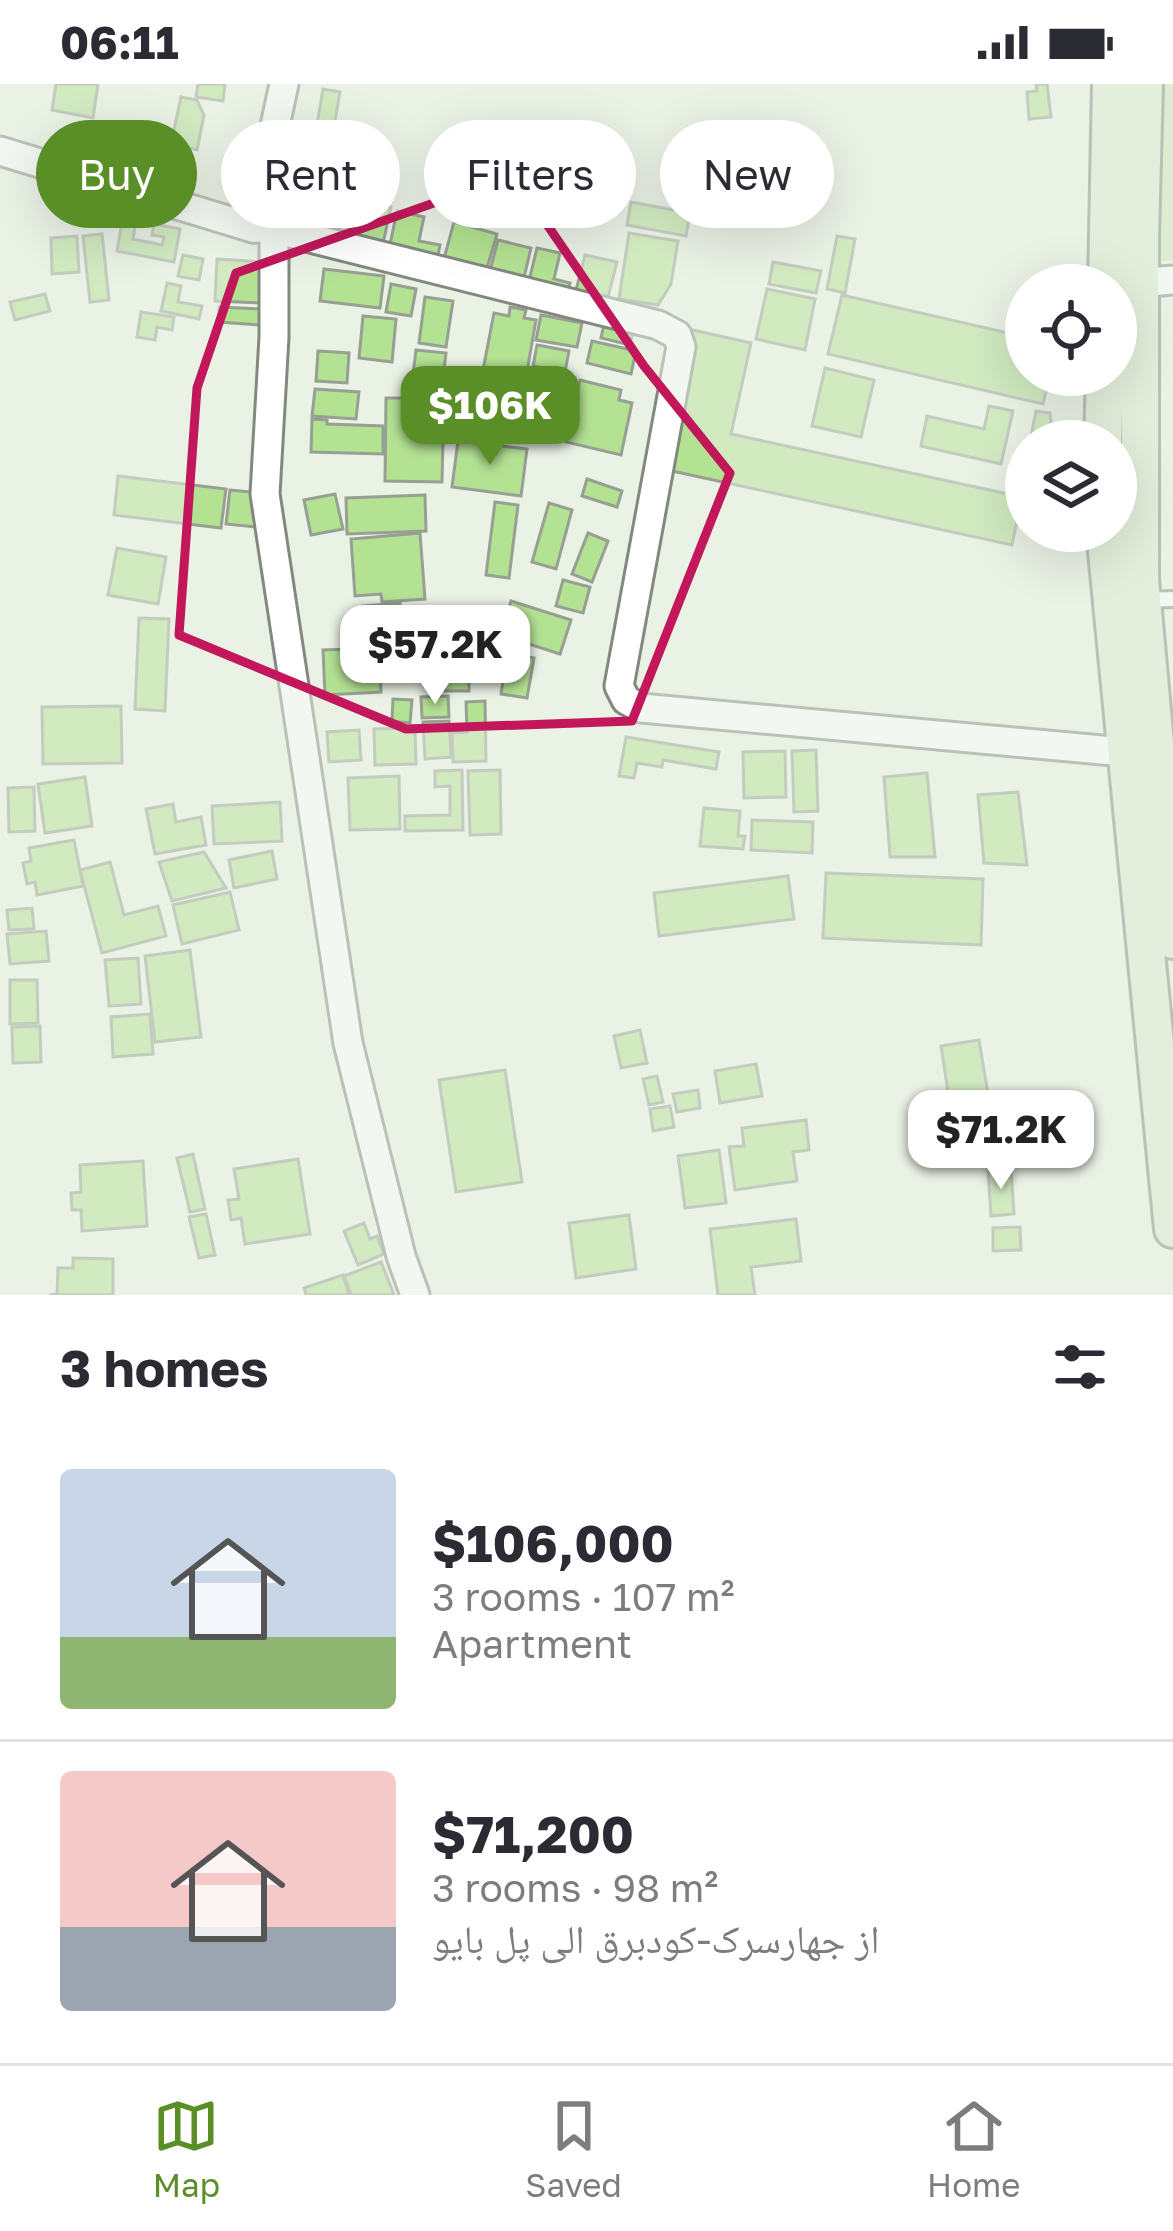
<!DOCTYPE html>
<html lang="en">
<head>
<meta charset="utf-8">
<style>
  :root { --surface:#fff; --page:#f7f7f7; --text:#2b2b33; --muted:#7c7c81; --line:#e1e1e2; --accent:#5a8e27 }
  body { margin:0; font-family:"Golos Text","Noto Naskh Arabic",sans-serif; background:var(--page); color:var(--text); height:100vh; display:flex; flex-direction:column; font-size:45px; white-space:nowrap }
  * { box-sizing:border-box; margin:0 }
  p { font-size:39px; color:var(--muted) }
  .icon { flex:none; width:66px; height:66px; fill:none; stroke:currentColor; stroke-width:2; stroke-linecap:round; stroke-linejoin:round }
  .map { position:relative; height:1211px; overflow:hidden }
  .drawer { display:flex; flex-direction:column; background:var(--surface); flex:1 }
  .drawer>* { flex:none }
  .banner { position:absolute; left:36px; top:36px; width:1101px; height:108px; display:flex; gap:24px }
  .buttons { position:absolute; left:1005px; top:180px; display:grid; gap:24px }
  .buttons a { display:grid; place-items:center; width:132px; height:132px; border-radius:50%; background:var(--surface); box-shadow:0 12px 48px #0002; font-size:60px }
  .price { position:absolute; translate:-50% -102px; padding:0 27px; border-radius:24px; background:#fff; color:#222; font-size:39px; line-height:78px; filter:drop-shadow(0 3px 6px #0008) }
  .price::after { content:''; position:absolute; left:50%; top:72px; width:36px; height:27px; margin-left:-18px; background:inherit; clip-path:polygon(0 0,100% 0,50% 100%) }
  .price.active { background:var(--accent); color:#fff }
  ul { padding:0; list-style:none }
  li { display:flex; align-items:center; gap:36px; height:300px; padding:0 60px }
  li+li { border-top:3px solid var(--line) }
  li span { display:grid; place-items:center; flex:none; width:336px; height:240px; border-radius:12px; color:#555 }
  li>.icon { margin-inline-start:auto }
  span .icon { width:144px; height:144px; fill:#fffc; stroke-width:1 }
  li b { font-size:51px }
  h2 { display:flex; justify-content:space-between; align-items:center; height:144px; padding:0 60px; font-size:51px }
  .pill { padding:0 42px; border-radius:54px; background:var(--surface); box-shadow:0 12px 48px #0002; font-size:42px; line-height:108px }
  .pill.active { background:var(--accent); color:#fff }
  .status { display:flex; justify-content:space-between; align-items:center; height:84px; padding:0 60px; background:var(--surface); direction:ltr }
  .status svg { height:33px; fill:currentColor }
  .menu { display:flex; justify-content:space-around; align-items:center; height:168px; border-top:3px solid var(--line); background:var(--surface); font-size:33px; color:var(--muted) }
  .menu a { display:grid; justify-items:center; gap:6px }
  .menu .active { color:var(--accent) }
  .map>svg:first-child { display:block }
</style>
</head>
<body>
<div class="status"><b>06:11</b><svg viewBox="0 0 49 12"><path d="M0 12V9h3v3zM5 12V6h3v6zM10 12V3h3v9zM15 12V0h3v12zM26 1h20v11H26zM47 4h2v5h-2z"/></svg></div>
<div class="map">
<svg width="1173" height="1211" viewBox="0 0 1173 1211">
  <rect width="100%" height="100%" fill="#eaf1e5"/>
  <!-- green -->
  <polygon fill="#cce8b9" points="1164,0 1173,0 1173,176 1155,178"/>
  <!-- building -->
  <g fill="#b4e293" stroke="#989f93" stroke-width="3">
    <polygon points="56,0 98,0 93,34 52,26"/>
    <polygon points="198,0 225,0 223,17 196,13"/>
    <polygon points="1036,0 1047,0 1051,33 1029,35 1027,8 1037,7"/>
    <polygon points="323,5 340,8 329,73 312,70"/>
    <polygon points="181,13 197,16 204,31 197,66 171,60"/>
    <polygon points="172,63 190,67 188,76 181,75 176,94 165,92"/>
    <polygon points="278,66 326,75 321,103 308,100 310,89 275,83"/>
    <polygon points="234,91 253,94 246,133 228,130"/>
    <polygon points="312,105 391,123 382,164 303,145"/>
    <polygon points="631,118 690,129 686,152 627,141"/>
    <polygon points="124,127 137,130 133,155 162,161 164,153 152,151 154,140 180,145 174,178 117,167"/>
    <polygon points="397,127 424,133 419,157 440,161 436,180 388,170"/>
    <polygon points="454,138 497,150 484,194 442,182"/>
    <polygon points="629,149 678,157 671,200 658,221 619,215"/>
    <polygon points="102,150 109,216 90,218 83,152"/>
    <polygon points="77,152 79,188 52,190 51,154"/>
    <polygon points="837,152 855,155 845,209 827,205"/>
    <polygon points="498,156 531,164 522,202 488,194"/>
    <polygon points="537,164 560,169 554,195 570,199 567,210 528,201"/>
    <polygon points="183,171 203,175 199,196 178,192"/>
    <polygon points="585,171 617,178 608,213 576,206"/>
    <polygon points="217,175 263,178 261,219 215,217"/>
    <polygon points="773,178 821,187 816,209 769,200"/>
    <polygon points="324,185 384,192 380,224 320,217"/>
    <polygon points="167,199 181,202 178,218 202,222 199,235 161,227"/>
    <polygon points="391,200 416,205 411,232 386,228"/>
    <polygon points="767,205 815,215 805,266 756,255"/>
    <polygon points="45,210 50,227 15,236 10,218"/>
    <polygon points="842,211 1026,253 1026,291 1050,291 1043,320 828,270"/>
    <polygon points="425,213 453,217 446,263 419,259"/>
    <polygon points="219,223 261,225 260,241 219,238"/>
    <polygon points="510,223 526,226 524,234 536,236 526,293 483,286 494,229 509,232"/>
    <polygon points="141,228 174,233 172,246 157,243 155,256 137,253"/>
    <polygon points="541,231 582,239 577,263 536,256"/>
    <polygon points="363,232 396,235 392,278 359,274"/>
    <polygon points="605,236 634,242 630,261 601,254"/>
    <polygon points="693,246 751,259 731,350 1022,413 1012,461 663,385"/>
    <polygon points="592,257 636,267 631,290 587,279"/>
    <polygon points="537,261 569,267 565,288 533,282"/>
    <polygon points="416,266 446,269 442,302 412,299"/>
    <polygon points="318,267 349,269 347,299 316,297"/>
    <polygon points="825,284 874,296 861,353 812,342"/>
    <polygon points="530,286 575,294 569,325 524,316"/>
    <polygon points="580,296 621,306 619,316 632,319 621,371 566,358"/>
    <polygon points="315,305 359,308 356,335 312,332"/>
    <polygon points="386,314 444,314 442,398 385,397"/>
    <polygon points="989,322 1013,327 1001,380 921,362 927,332 984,345"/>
    <polygon points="524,324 545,328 541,348 520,344"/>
    <polygon points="1036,327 1050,329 1053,357 1030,357"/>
    <polygon points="312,335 327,336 327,340 383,342 383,370 311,368"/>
    <polygon points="458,357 527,365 521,412 452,403"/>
    <polygon points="118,392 226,405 221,444 114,431"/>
    <polygon points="587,395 622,407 617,423 582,412"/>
    <polygon points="230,406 260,409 257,443 226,440"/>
    <polygon points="335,410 343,445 311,451 304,416"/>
    <polygon points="425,411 426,447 347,450 346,414"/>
    <polygon points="495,418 518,421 509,494 486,491"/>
    <polygon points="549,419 572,426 556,485 532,478"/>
    <polygon points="420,449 425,515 382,518 381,510 355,512 351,455"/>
    <polygon points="588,449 608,457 592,498 572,490"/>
    <polygon points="117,464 166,473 158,520 108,511"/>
    <polygon points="563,496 590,503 583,529 556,522"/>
    <polygon points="511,517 571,536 560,570 501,551"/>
    <polygon points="400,519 402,544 364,547 363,522"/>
    <polygon points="416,529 439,529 440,576 417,577"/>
    <polygon points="139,534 169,535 165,627 135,625"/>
    <rect x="445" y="536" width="24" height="71"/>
    <polygon points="379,564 381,608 325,611 323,566"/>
    <polygon points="507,570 534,574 527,614 501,610"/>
    <polygon points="448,612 449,633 422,634 421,613"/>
    <polygon points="393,615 412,616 410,639 392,637"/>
    <polygon points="485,617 486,677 453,678 452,649 467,648 466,618"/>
    <polygon points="121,622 122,679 43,680 42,623"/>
    <polygon points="449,637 451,673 425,675 423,638"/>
    <polygon points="415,644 416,680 375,681 374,645"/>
    <polygon points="359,646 361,676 329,678 327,648"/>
    <polygon points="626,653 719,668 716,685 663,676 662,683 637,679 634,694 619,692"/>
    <polygon points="816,666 818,727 794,728 792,667"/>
    <polygon points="785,667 786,713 744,714 743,668"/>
    <polygon points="462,686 463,746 405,747 405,732 450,731 450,702 435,703 435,687"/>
    <polygon points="500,686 501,750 470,751 468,687"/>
    <polygon points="927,689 935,773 890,773 884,693"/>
    <polygon points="399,692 400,745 350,746 348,694"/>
    <polygon points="85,693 92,742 45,749 38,700"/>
    <polygon points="34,703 35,747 9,748 8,704"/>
    <polygon points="1018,708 1027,781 984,779 978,711"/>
    <polygon points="280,718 282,757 214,760 212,722"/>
    <polygon points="173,720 176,738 201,733 206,761 155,770 146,725"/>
    <polygon points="704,724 740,727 738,752 745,752 743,765 700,762"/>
    <polygon points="752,736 813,738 812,769 751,766"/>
    <polygon points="74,756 83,802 37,811 35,798 27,800 23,779 31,777 29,764"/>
    <polygon points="272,767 277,795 234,804 229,776"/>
    <polygon points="204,768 226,804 172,817 159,778"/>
    <polygon points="110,778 124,831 158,822 166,852 102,869 80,786"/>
    <polygon points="826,789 983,795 981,861 823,854"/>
    <polygon points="788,792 794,835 659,852 654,809"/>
    <polygon points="230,808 239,846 182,860 173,821"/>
    <polygon points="32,824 34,845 9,846 7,826"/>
    <polygon points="46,847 49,877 10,880 7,850"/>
    <polygon points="190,866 201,953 155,958 145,872"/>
    <polygon points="138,874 141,920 109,922 105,876"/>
    <polygon points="10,896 37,896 38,939 10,940"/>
    <polygon points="150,930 153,970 113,973 111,933"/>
    <polygon points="40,942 41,978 13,979 12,943"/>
    <polygon points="640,946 647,979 621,984 614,952"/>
    <polygon points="979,956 992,1034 953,1041 941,962"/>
    <polygon points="756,980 762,1012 720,1019 715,987"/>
    <polygon points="505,986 522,1098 456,1108 439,996"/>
    <polygon points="657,992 663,1018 649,1021 643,995"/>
    <polygon points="698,1006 700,1024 677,1028 673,1010"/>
    <polygon points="670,1022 674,1043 653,1047 650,1025"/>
    <polygon points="806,1036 809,1066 793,1068 797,1097 735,1106 729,1063 744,1062 742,1044"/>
    <polygon points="719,1066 726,1119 685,1124 678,1072"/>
    <polygon points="193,1070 205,1125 190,1128 177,1074"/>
    <polygon points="298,1075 310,1150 245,1160 241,1134 231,1136 228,1116 239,1115 234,1085"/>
    <polygon points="143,1077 147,1142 82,1147 81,1126 72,1126 71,1109 81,1108 80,1081"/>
    <polygon points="1011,1085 1014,1130 991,1132 988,1086"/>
    <polygon points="206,1130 215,1171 199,1174 189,1133"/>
    <polygon points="629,1131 636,1185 576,1194 569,1139"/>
    <polygon points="796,1135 801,1177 751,1183 755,1211 718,1211 710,1145"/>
    <polygon points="364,1139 370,1155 377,1152 384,1170 358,1181 344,1147"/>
    <polygon points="1020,1143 1021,1166 993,1167 993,1144"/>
    <polygon points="73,1174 113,1175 113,1211 49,1211 57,1210 58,1184 73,1184"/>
    <polygon points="381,1178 394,1211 351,1211 344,1192"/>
    <polygon points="343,1191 349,1211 306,1211 304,1204"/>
  </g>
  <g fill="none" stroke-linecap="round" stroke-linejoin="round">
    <!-- lane casing -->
    <g stroke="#82897e" stroke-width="20">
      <polyline id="lane" points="1147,516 1173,515"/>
    </g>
    <!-- street casing -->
    <g stroke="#82897e" stroke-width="33">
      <g id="street">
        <polyline points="0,67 253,144 274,145 658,241 677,251 681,263 619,602 626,616 641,624 1124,668"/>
        <polyline points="253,144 284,0"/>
        <polyline points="274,145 274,253 265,410 348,959 401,1172 415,1211"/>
        <polyline points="1140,199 1173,196"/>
      </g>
    </g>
    <!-- secondary casing -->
    <g stroke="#82897e" stroke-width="42">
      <g id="secondary">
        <polyline points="1144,0 1140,152 1140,495 1173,856"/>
        <polyline points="1107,201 1111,0"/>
        <polyline points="1103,357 1105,291"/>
        <polyline points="1105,447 1173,1145"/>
      </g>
    </g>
    <!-- lane -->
    <use href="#lane" stroke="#fff" stroke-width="14"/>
    <!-- street -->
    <use href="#street" stroke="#fff" stroke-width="27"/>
    <!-- secondary -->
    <use href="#secondary" stroke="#dcead0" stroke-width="36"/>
  </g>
  <!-- marked area -->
  <path d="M0 0H1173V1211H0ZM513,91L644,282L730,389L632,637L406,645L179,551L197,304L236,189Z" fill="#eaf1e5" fill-opacity=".55" fill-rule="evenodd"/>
  <path fill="none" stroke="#c2185b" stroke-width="9" stroke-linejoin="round" d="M513,91L644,282L730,389L632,637L406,645L179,551L197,304L236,189Z"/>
</svg>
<div class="buttons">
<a><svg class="icon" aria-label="locate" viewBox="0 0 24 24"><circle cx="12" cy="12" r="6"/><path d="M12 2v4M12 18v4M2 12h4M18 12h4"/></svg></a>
<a><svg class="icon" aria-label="layers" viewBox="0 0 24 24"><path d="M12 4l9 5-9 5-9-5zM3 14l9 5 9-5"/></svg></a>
</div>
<b class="price active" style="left:490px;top:384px">$106K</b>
<b class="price" style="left:435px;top:623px">$57.2K</b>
<b class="price" style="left:1001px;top:1108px">$71.2K</b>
<div class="banner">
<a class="pill active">Buy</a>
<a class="pill">Rent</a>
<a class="pill">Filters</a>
<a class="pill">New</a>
</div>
</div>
<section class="drawer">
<h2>3 homes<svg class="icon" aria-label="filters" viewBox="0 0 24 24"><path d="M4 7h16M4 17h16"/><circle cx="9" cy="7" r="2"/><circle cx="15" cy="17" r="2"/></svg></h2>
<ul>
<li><span style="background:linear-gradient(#c9d6e8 70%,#8fb573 0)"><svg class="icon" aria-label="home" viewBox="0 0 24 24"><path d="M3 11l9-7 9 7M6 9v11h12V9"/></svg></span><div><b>$106,000</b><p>3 rooms · 107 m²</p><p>Apartment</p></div></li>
<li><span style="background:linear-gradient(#f6c9c9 65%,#9aa5b1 0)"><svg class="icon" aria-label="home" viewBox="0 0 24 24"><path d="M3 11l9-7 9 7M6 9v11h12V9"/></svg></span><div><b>$71,200</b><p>3 rooms · 98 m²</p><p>از جهارسرک-کودبرق الی پل بایو</p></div></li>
</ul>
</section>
<nav class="menu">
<a class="active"><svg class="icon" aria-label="map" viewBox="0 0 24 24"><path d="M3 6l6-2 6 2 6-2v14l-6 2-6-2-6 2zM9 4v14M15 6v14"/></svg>Map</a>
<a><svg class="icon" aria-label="saved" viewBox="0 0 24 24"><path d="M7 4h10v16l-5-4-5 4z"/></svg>Saved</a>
<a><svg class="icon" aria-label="home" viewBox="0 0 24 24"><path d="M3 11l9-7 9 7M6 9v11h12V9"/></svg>Home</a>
</nav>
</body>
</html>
